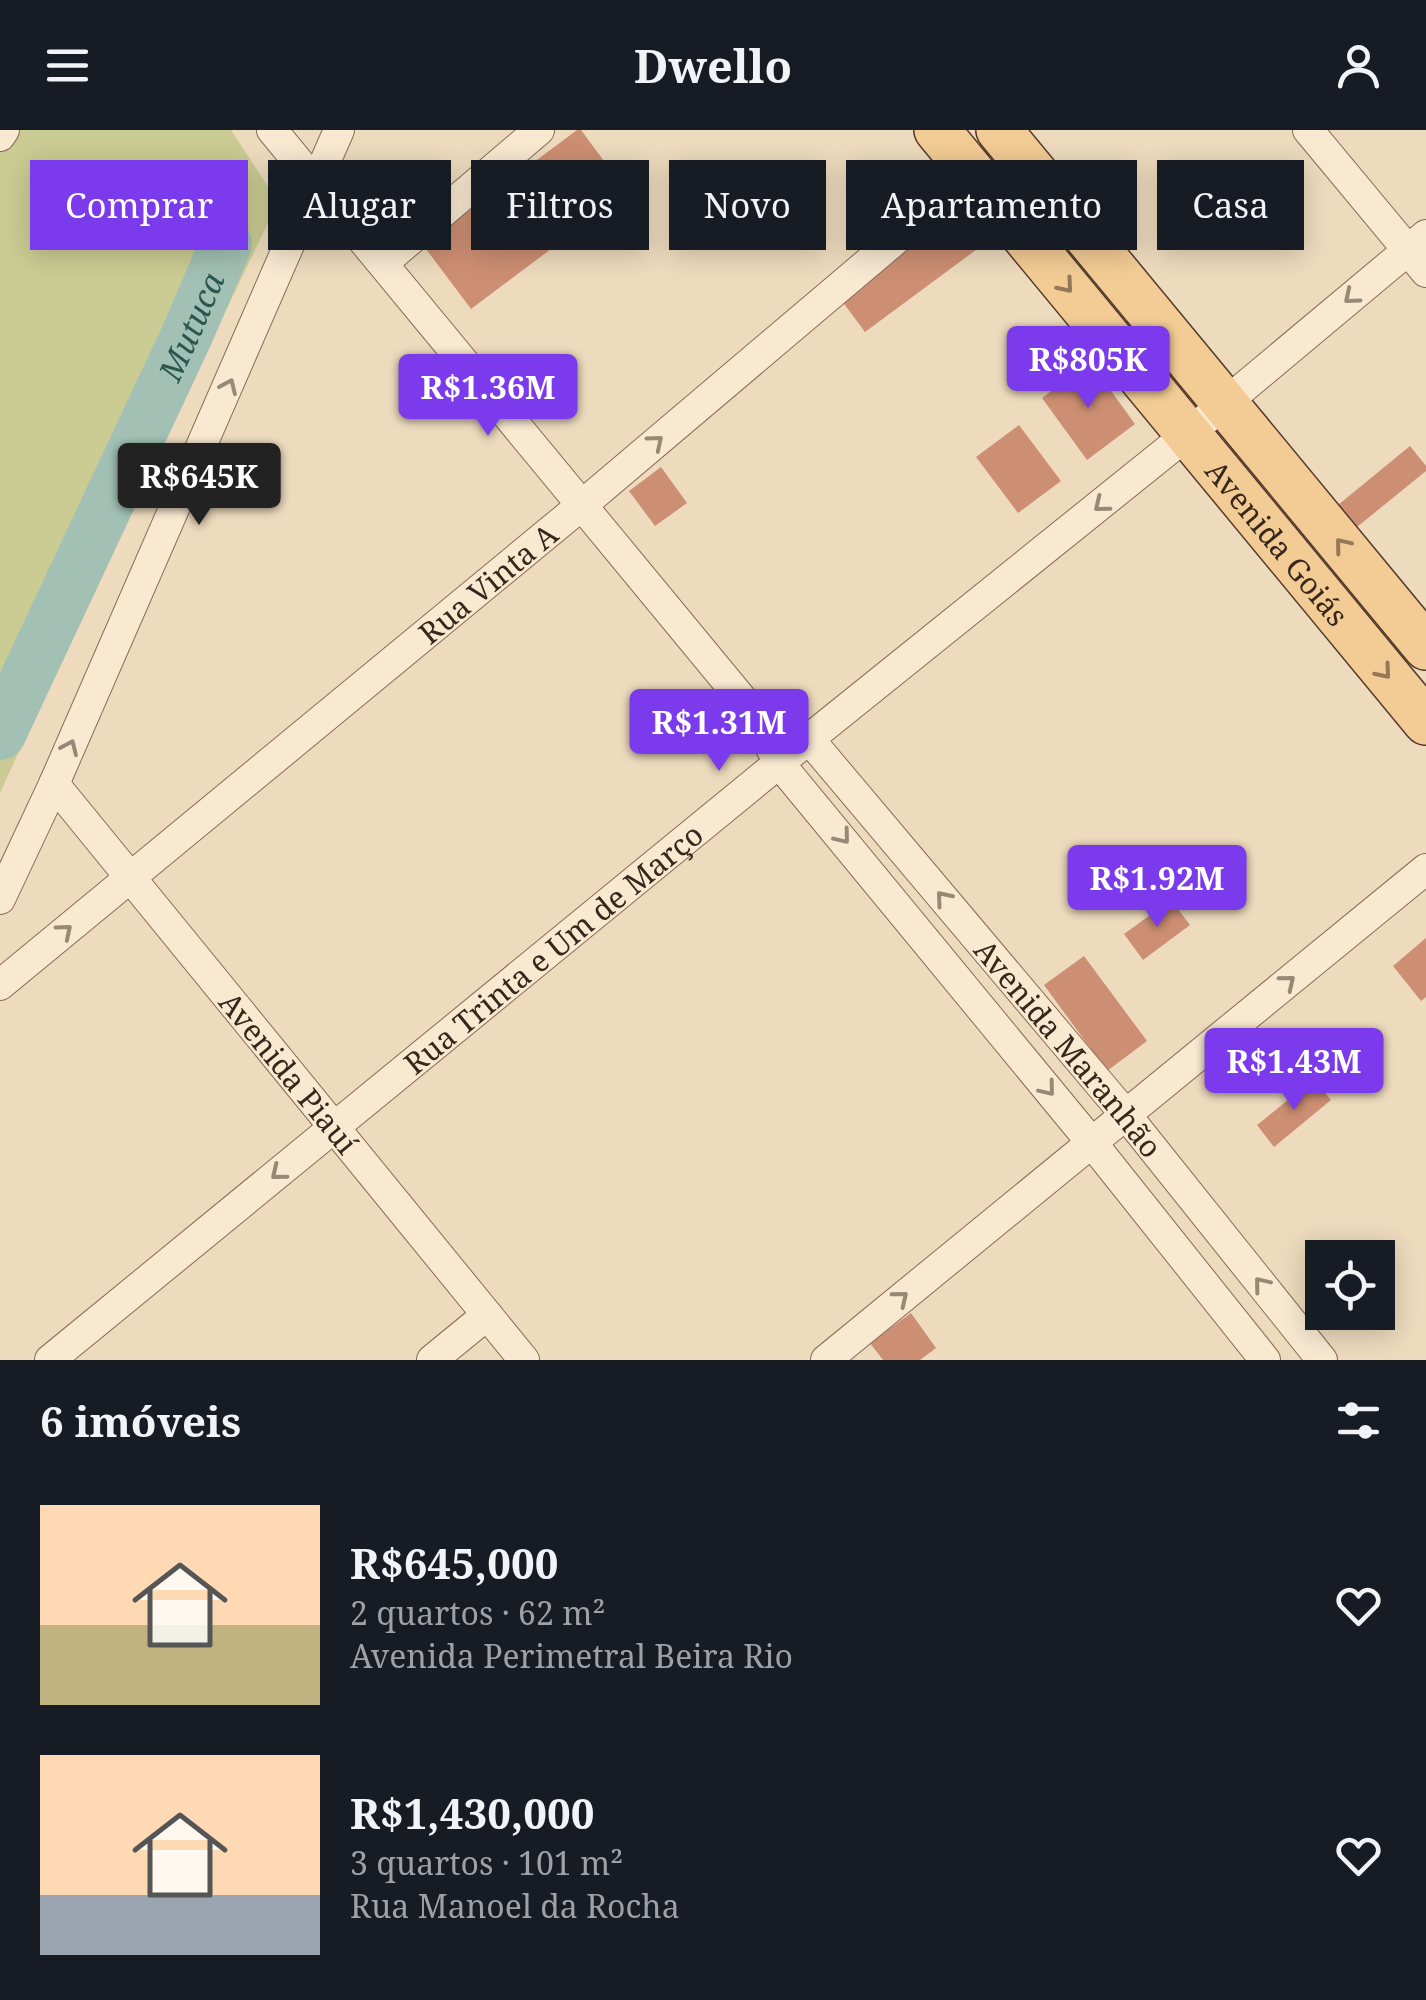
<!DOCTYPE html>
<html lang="pt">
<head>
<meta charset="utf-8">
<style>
  :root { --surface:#171b24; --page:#242831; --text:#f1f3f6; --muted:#9ea1a6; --accent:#7c3aed }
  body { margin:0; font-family:"Noto Serif",serif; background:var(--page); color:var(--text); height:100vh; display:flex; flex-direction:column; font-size:38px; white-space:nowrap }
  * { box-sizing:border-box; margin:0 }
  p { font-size:32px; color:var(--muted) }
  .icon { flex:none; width:55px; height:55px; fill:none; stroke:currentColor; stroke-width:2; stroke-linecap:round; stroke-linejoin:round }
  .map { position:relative; height:1230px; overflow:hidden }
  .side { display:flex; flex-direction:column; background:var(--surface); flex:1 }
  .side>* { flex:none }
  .top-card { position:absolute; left:30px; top:30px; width:1368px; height:90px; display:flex; gap:20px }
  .buttons { position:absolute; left:1305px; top:1110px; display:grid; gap:20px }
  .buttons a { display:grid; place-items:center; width:90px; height:90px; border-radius:0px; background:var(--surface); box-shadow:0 5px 25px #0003; font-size:50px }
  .price { position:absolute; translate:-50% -85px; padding:0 22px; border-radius:10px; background:var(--accent); color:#fff; font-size:32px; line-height:65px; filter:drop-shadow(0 2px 5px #0008) }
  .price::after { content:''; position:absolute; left:50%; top:60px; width:30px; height:22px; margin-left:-15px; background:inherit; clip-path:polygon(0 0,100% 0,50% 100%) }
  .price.selected { background:#222; color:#fff }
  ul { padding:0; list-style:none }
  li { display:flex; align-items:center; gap:30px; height:250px; padding:0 40px }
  li span { display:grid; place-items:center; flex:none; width:280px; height:200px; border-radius:0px; color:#555 }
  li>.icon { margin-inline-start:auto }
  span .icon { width:120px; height:120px; fill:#fffc; stroke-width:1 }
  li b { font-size:42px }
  h2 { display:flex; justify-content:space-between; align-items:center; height:120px; padding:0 40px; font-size:42px }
  .tag { padding:0 35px; border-radius:0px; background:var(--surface); box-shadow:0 5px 25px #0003; font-size:35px; line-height:90px }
  .tag.selected { background:var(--accent); color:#fff }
  header { display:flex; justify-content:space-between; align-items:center; height:130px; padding:0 40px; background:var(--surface); font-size:45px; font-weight:700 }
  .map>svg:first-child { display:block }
</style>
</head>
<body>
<header><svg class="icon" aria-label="menu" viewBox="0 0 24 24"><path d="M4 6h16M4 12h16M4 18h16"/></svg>Dwello<svg class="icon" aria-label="person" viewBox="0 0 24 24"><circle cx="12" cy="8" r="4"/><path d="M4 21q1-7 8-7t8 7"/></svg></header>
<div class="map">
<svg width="1426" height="1230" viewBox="0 0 1426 1230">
  <rect width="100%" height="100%" fill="#eedbbe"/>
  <!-- green -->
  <polygon fill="#cbcc93" points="4,0 231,0 278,72 118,406 0,663 0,13"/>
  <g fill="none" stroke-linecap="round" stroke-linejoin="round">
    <!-- river -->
    <path stroke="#a2c0b4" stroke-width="52" id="s1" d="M0,604L186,207L226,114"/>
  </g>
  <!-- building -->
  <g fill="#cd8f73">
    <polygon points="577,0 581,0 627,62 471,179 423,115"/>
    <polygon points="962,75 988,111 865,202 839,167"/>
    <polygon points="1090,232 1135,294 1087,330 1042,268"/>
    <polygon points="1019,295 1061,351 1018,383 976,327"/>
    <polygon points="1410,316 1426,336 1426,341 1357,397 1338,375"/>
    <polygon points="661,337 687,373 655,396 629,361"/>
    <polygon points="1171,770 1190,795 1143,830 1124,804"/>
    <polygon points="1426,808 1426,867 1421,871 1393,836"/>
    <polygon points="1084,826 1147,911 1107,941 1044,855"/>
    <polygon points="1314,949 1331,970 1274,1017 1257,995"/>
    <polygon points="911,1183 936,1218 920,1230 883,1230 870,1213"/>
  </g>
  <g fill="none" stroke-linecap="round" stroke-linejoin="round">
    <!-- street casing -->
    <g stroke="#876b57" stroke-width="32">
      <g id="street">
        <polyline points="272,0 750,579 779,633 1092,1013 1265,1230"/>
        <polyline points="1308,0 1426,142"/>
        <polyline points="0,6 4,0"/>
        <polyline points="383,133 539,0"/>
        <path id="s2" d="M750,579L809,609L1126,985L1322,1230"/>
        <path id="s3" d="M54,654L524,1230"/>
        <polyline points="0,769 54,654 339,0"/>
        <path id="s4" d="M0,855L582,375L973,44"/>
        <path id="s5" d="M50,1230L779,633L1188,304L1426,105"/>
        <polyline points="432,1230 487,1185"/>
        <polyline points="826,1230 1426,739"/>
      </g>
    </g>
    <!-- primary casing -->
    <g stroke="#543a2c" stroke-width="48">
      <g id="primary">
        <path id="s6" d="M937,0L1426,592"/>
        <polyline points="999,0 1426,517"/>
      </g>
    </g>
    <!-- street -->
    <use href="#street" stroke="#f9e9d1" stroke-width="30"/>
    <!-- primary -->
    <use href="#primary" stroke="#f3cc95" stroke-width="45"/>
  </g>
  <!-- one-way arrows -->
  <defs><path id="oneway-chevron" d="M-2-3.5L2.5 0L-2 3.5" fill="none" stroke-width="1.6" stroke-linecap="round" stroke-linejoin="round" transform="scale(2.5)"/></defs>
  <g stroke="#947958">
    <use href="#oneway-chevron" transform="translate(1066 156) rotate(50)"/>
    <use href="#oneway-chevron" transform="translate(1342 415) rotate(-129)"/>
    <use href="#oneway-chevron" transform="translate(1384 542) rotate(50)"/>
  </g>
  <g stroke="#988876">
    <use href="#oneway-chevron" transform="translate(1351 167) rotate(140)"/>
    <use href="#oneway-chevron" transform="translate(229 256) rotate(-66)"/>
    <use href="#oneway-chevron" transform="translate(656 312) rotate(-40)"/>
    <use href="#oneway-chevron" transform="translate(1101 375) rotate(141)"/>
    <use href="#oneway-chevron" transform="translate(70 617) rotate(-66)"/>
    <use href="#oneway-chevron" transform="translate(843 707) rotate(51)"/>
    <use href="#oneway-chevron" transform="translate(943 768) rotate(-130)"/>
    <use href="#oneway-chevron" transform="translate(65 801) rotate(-40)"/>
    <use href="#oneway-chevron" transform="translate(1288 852) rotate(-39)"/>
    <use href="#oneway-chevron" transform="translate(1048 959) rotate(51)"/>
    <use href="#oneway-chevron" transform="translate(278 1043) rotate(141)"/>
    <use href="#oneway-chevron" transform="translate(1261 1154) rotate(-129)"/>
    <use href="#oneway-chevron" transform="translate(901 1168) rotate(-39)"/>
  </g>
  <g text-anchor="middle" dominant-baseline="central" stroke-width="8" stroke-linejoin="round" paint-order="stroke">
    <!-- street labels -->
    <g font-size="30" fill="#36261c" stroke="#f5e6ce">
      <text stroke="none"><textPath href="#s6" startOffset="535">Avenida Goiás</textPath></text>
      <text stroke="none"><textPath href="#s4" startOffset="632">Rua Vinta A</textPath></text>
      <text stroke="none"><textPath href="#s5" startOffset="650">Rua Trinta e Um de Março</textPath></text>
      <text stroke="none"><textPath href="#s2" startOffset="470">Avenida Maranhão</textPath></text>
      <text stroke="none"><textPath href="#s3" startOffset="372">Avenida Piauí</textPath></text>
    </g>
    <!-- water labels -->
    <g font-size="32" font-style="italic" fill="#2b564f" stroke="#f5e6ce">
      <text stroke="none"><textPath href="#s1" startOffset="450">Mutuca</textPath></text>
    </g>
  </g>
</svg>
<div class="buttons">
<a><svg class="icon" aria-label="locate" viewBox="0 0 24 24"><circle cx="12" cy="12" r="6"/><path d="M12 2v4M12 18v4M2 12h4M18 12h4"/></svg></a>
</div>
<b class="price" style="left:1088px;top:281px">R$805K</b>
<b class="price" style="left:488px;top:309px">R$1.36M</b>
<b class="price selected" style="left:199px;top:398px">R$645K</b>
<b class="price" style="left:719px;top:644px">R$1.31M</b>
<b class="price" style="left:1157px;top:800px">R$1.92M</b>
<b class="price" style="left:1294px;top:983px">R$1.43M</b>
<div class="top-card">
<a class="tag selected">Comprar</a>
<a class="tag">Alugar</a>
<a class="tag">Filtros</a>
<a class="tag">Novo</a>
<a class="tag">Apartamento</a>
<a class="tag">Casa</a>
</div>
</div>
<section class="side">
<h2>6 imóveis<svg class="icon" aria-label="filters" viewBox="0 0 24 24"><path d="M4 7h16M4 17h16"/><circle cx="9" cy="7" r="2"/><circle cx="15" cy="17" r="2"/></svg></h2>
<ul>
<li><span style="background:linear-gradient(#ffd9b3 60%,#c2b280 0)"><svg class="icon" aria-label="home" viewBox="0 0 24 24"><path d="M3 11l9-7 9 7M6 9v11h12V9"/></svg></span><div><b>R$645,000</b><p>2 quartos · 62 m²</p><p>Avenida Perimetral Beira Rio</p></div><svg class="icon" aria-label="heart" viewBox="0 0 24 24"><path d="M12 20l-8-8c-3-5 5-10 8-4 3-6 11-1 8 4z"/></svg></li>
<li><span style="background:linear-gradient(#ffd9b3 70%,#9aa5b1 0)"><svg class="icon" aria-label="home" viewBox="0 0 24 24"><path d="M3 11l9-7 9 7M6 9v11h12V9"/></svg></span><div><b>R$1,430,000</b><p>3 quartos · 101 m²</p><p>Rua Manoel da Rocha</p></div><svg class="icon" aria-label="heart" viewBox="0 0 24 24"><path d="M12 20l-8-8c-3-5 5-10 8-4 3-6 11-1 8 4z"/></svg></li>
</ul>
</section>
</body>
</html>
